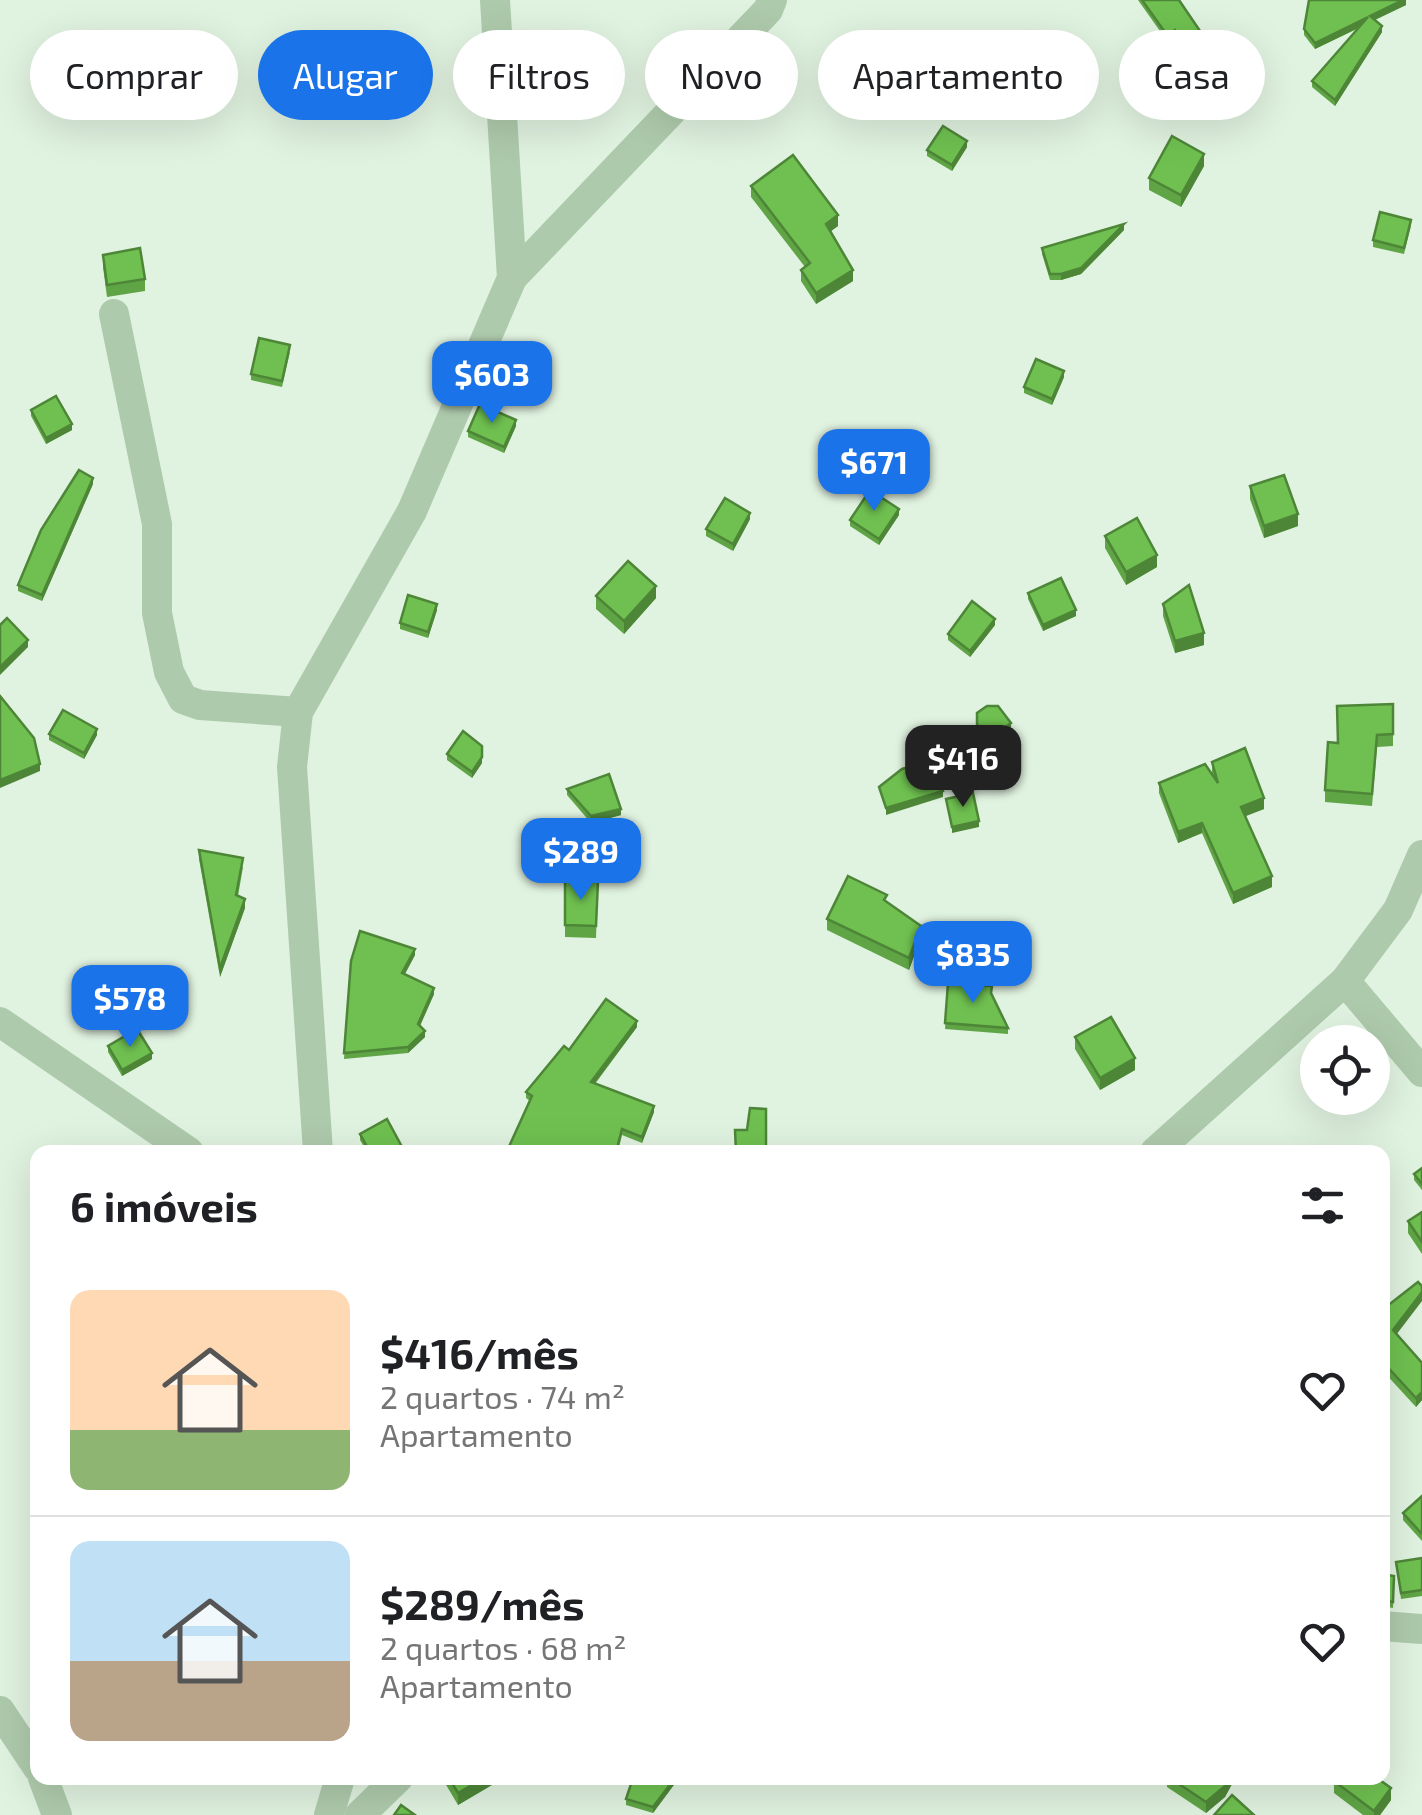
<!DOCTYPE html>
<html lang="pt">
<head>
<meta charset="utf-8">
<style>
  :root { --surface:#fff; --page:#f2f2f2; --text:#202124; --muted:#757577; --line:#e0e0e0; --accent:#1a73e8 }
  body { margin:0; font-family:"Exo 2",sans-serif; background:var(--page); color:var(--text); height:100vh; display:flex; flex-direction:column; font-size:38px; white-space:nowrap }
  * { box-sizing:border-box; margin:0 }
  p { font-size:32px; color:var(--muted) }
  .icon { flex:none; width:55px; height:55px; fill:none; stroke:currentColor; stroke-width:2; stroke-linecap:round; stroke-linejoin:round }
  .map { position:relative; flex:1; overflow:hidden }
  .side { position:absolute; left:30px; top:1145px; width:1360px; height:640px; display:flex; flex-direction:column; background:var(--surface); border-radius:20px; box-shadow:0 10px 40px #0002 }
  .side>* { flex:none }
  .top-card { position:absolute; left:30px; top:30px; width:1362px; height:90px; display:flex; gap:20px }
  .tools { position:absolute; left:1300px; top:1025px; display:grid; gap:20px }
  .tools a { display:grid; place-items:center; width:90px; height:90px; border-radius:50%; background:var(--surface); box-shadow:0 10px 40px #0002; font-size:50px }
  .price { position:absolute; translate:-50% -85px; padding:0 22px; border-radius:20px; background:var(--accent); color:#fff; font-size:32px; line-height:65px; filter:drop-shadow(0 2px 5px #0008) }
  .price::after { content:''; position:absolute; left:50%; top:60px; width:30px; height:22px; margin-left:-15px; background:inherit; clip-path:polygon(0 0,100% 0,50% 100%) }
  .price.active { background:#222; color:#fff }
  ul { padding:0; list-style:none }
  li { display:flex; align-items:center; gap:30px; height:250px; padding:0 40px }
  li+li { border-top:2px solid var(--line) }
  li span { display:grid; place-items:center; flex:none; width:280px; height:200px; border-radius:20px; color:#555 }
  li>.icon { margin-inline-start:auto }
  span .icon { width:120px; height:120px; fill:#fffc; stroke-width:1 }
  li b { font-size:42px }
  h2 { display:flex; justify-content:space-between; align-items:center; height:120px; padding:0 40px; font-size:42px }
  .pill { padding:0 35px; border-radius:45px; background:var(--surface); box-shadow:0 10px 40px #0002; font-size:35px; line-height:90px }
  .pill.active { background:var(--accent); color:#fff }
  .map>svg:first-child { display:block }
</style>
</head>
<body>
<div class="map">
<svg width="1422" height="1815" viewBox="0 0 1422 1815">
  <rect width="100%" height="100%" fill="#e0f2e0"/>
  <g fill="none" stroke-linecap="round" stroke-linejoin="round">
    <!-- street -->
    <g stroke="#aecaac" stroke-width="30">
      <polyline points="512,278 768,10 772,0"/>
      <polyline points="114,314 157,524 157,613 169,672 183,699 200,705 298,712"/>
      <polyline points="1345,981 1422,1072"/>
      <polyline points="0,1022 189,1152"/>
      <polyline points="318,1152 292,767 298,712 412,511 512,278 495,0"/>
      <polyline points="1155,1152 1345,981 1398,910 1422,855"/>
      <polyline points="1382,1626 1422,1629"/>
      <polyline points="0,1711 38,1768"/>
      <polyline points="43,1778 57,1815"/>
      <polyline points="329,1815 340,1778"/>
      <polyline points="360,1815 398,1778"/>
    </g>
  </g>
  <!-- wall -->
  <g fill="#5fa545">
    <polygon points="1138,0 1179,0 1219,59 1257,77 1204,103 1175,36 1167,41"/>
    <polygon points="1406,0 1406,5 1375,20 1382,32 1335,106 1312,87 1312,81 1359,28 1315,49 1304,35 1304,29"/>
    <polygon points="761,78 753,105 726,98 726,92"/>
    <polygon points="967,147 952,171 927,156 927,150"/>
    <polygon points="1204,166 1181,207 1149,190 1149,178"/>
    <polygon points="751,186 838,226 830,231 853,281 816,304 801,281 801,270 805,267 751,197"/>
    <polygon points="1411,226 1404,254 1373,247 1373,240"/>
    <polygon points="1124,230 1081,274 1061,280 1050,280 1042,254 1042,248"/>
    <polygon points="103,255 145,279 145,291 107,297 103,267"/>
    <polygon points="290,352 282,387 251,380 251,374"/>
    <polygon points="1064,377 1052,405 1024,393 1024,387"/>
    <polygon points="31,410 72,430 46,444 31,416"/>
    <polygon points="516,426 504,453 468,437 468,431"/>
    <polygon points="93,484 42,601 18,591 18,585"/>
    <polygon points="1250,486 1298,526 1264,538 1250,499"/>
    <polygon points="899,515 879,545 850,526 850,520"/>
    <polygon points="750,519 733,551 706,536 706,529"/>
    <polygon points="1105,536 1157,567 1126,585 1105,548"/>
    <polygon points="1028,593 1076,616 1043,631 1028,599"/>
    <polygon points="596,596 656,598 624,634 596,609"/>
    <polygon points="1163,604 1204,645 1175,653 1163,616"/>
    <polygon points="437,610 428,638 400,629 400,623"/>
    <polygon points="995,625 970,657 948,640 948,634"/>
    <polygon points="1393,704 1393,746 1377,747 1372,806 1325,802 1325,790 1338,743"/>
    <polygon points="977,713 1011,729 989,745 977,730"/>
    <polygon points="49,734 97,735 84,759 49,740"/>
    <polygon points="447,754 482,763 472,778 447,760"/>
    <polygon points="1212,762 1264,809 1245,816 1272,887 1233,904 1202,833 1178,843 1159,793 1159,783 1212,775"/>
    <polygon points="567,789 621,815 591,823 567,795"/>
    <polygon points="199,850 243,867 238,896 245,908 220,977 199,859"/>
    <polygon points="565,880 598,881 596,938 565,937"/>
    <polygon points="827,919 921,937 909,970 827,930"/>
    <polygon points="415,955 405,974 434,994 420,1026 425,1037 408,1053 344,1059 351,961"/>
    <polygon points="948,983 991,995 1008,1028 1008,1034 945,1029"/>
    <polygon points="637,1027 595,1084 654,1112 642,1143 622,1135 618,1152 507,1152 530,1101 526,1098 526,1092 569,1050"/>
    <polygon points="1075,1037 1135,1070 1100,1090 1075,1049"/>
    <polygon points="108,1046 152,1059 122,1076 108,1052"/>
    <polygon points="360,1134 401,1152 367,1152 360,1140"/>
    <polygon points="1422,1168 1422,1190 1414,1180 1414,1174"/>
    <polygon points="1422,1212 1422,1254 1408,1233 1408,1221"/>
    <polygon points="1382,1310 1397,1334 1422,1363 1422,1400 1416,1407 1382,1370"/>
    <polygon points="1422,1496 1422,1541 1403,1520 1403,1513"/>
    <polygon points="1422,1558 1422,1596 1401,1599 1396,1562"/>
    <polygon points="1382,1574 1394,1576 1393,1608 1382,1606"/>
    <polygon points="442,1778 502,1778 502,1779 458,1805"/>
    <polygon points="679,1778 653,1813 626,1805 626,1799"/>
    <polygon points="1167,1778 1232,1778 1232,1784 1225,1797 1206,1813 1167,1787"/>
    <polygon points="1334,1781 1391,1800 1380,1815 1363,1815 1334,1793"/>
  </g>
  <!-- shaded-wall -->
  <g fill="#4e8638">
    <polygon points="1403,0 1406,0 1406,5 1370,22 1370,16"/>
    <polygon points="1368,17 1368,23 1315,49 1315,43"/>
    <polygon points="1382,26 1382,32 1335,106 1335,100"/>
    <polygon points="1175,30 1175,36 1167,41 1167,35"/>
    <polygon points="1257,71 1257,77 1204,103 1204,97"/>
    <polygon points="967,141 967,147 952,171 952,165"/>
    <polygon points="1204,154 1204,166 1181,207 1181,195"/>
    <polygon points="838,215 838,226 826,235 826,224"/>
    <polygon points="1124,224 1124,230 1081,274 1061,280 1061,274"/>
    <polygon points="853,270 853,281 816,304 816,293"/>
    <polygon points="1064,371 1064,377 1052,405 1052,399"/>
    <polygon points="516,420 516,426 504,453 504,447"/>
    <polygon points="72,424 72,430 46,444 46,438"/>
    <polygon points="93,478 93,484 42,601 42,595"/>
    <polygon points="899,509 899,515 879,545 879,539"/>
    <polygon points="750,513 750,519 733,551 733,544"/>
    <polygon points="1298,514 1298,526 1264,538 1264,526"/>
    <polygon points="1157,555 1157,567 1126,585 1126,572"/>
    <polygon points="656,586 656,598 624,634 624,621"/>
    <polygon points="437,604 437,610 428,638 428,632"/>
    <polygon points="1076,610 1076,616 1043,631 1043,625"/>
    <polygon points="995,619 995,625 970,657 970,651"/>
    <polygon points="1204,633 1204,645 1175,653 1175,641"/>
    <polygon points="28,640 28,647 0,675 0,667"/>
    <polygon points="1011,723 1011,729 989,745 989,739"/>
    <polygon points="97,729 97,735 84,759 84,753"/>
    <polygon points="482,757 482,763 472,778 472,772"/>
    <polygon points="40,764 40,771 0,788 0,780"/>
    <polygon points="943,791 943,797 886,815 886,808"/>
    <polygon points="1264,798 1264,809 1241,818 1241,807"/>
    <polygon points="621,809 621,815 591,823 591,816"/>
    <polygon points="979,821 979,827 952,833 952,827"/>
    <polygon points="1202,823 1202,833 1178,843 1178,832"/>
    <polygon points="1272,876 1272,887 1233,904 1233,893"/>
    <polygon points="245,899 245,908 220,977 220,968"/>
    <polygon points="921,926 921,937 909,970 909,958"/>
    <polygon points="415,949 415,955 402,979 402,973"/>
    <polygon points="434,988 434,994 418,1030 418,1024"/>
    <polygon points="637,1021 637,1027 591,1088 591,1082"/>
    <polygon points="425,1031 425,1037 408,1053 408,1047"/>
    <polygon points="152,1053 152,1059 122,1076 122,1070"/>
    <polygon points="1135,1058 1135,1070 1100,1090 1100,1078"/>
    <polygon points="654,1106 654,1112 642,1143 642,1137"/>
    <polygon points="401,1145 401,1152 388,1152"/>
    <polygon points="1422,1292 1422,1301 1393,1339 1393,1330"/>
    <polygon points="1422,1392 1422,1400 1416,1407 1416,1398"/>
    <polygon points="484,1778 502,1778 502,1779 458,1805 458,1793"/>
    <polygon points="675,1778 679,1778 653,1813 653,1807"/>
    <polygon points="1229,1778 1232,1778 1232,1784 1225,1797 1206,1813 1206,1802"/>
    <polygon points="1391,1788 1391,1800 1380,1815 1374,1815 1374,1811"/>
  </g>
  <!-- building -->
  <g fill="#6fc050" stroke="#4e8638" stroke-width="2.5">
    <polygon points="1142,0 1179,0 1219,59 1244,48 1257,71 1204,97 1175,30 1167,35"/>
    <polygon points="1309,0 1403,0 1370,16 1382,26 1335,100 1312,81 1368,17 1315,43 1304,29"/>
    <polygon points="736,65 761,72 753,99 726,92"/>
    <polygon points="943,126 967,141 952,165 927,150"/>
    <polygon points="1172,136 1204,154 1181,195 1149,178"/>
    <polygon points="793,155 838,215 826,224 853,270 816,293 801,270 810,263 751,186"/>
    <polygon points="1380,212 1411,220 1404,248 1373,240"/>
    <polygon points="1124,224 1081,268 1061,274 1050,274 1042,248"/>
    <polygon points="140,248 145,279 107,285 103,255"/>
    <polygon points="259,338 290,345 282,381 251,374"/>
    <polygon points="1036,359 1064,371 1052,399 1024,387"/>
    <polygon points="56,396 72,424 46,438 31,410"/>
    <polygon points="480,404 516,420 504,447 468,431"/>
    <polygon points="79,470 93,478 42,595 18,585 41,530"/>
    <polygon points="1284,475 1298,514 1264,526 1250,486"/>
    <polygon points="870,490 899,509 879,539 850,520"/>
    <polygon points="725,498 750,513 733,544 706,529"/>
    <polygon points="1137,518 1157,555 1126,572 1105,536"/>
    <polygon points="628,561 656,586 624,621 596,596"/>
    <polygon points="1061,578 1076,610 1043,625 1028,593"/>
    <polygon points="1189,585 1204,633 1175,641 1163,604"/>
    <polygon points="408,595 437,604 428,632 400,623"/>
    <polygon points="972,601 995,619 970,651 948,634"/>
    <polygon points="7,618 28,640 0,667 0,625"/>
    <polygon points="0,696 34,738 40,764 0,780"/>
    <polygon points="1393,704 1393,734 1377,735 1372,794 1325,790 1328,742 1338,743 1337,706"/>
    <polygon points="987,706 998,706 1011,723 989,739 977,724 977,713"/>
    <polygon points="63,710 97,729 84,753 49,734"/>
    <polygon points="463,731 482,746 482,757 472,772 447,754"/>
    <polygon points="1245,748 1264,798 1241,807 1272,876 1233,893 1202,823 1178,832 1159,783 1205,764 1218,783 1212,762"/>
    <polygon points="934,760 943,791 886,808 879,787 902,769"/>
    <polygon points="609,774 621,809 591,816 567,789"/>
    <polygon points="973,793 979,821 952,827 946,799"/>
    <polygon points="199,850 243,858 236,895 245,899 220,968"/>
    <polygon points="848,876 887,895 884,900 921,926 909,958 827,919"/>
    <polygon points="565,880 598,881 596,926 565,925"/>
    <polygon points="360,931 415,949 402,973 434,988 418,1024 425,1031 408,1047 344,1053 351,961"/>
    <polygon points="948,983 992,986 991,993 1008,1028 945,1023"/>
    <polygon points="606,999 637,1021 591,1082 654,1106 642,1137 622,1129 616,1152 509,1152 507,1151 532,1096 526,1092 564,1046 569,1050"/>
    <polygon points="1111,1017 1135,1058 1100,1078 1075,1037"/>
    <polygon points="137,1029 152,1053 122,1070 108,1046"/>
    <polygon points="750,1108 766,1109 766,1152 736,1152 735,1130 747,1130"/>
    <polygon points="387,1119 401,1145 388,1152 370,1152 360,1134"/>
    <polygon points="1422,1168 1422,1184 1414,1174"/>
    <polygon points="1422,1212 1422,1242 1408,1221"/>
    <polygon points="1418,1282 1422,1286 1422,1292 1393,1330 1422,1363 1422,1392 1416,1398 1382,1361 1382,1310"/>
    <polygon points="1422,1496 1422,1534 1403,1513"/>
    <polygon points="1422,1558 1422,1590 1401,1593 1396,1562"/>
    <polygon points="1382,1574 1394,1576 1393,1602 1382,1600"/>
    <polygon points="449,1778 484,1778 458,1793"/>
    <polygon points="633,1778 675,1778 653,1807 626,1799"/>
    <polygon points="1170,1778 1229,1778 1225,1786 1206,1802"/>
    <polygon points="1336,1778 1377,1778 1391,1788 1374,1811 1334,1781"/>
    <polygon points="1232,1795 1254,1815 1214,1815"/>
    <polygon points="401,1805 415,1815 394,1815"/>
  </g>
</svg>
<div class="tools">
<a><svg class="icon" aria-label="locate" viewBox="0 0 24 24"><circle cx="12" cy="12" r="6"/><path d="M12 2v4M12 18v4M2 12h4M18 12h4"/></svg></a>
</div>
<b class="price" style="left:492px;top:426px">$603</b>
<b class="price" style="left:874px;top:514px">$671</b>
<b class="price active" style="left:963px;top:810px">$416</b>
<b class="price" style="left:581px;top:903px">$289</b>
<b class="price" style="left:973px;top:1006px">$835</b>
<b class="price" style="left:130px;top:1050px">$578</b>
<div class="top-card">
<a class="pill">Comprar</a>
<a class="pill active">Alugar</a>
<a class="pill">Filtros</a>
<a class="pill">Novo</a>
<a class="pill">Apartamento</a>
<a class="pill">Casa</a>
</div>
<section class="side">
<h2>6 imóveis<svg class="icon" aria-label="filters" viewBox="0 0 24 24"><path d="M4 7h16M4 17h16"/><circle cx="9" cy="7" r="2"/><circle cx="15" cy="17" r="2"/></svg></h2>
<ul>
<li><span style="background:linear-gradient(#ffd9b3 70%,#8fb573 0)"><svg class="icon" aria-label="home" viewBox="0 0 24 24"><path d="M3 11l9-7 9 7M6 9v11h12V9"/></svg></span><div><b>$416/mês</b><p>2 quartos · 74 m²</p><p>Apartamento</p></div><svg class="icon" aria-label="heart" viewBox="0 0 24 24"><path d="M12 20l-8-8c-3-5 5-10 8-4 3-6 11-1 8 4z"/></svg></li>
<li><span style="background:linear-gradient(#bfe0f5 60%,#b9a48a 0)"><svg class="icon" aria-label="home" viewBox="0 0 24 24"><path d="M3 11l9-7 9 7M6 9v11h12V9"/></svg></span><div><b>$289/mês</b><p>2 quartos · 68 m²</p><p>Apartamento</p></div><svg class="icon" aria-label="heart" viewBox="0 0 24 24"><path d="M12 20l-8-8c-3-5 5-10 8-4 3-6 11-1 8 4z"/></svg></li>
</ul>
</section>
</div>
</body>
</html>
